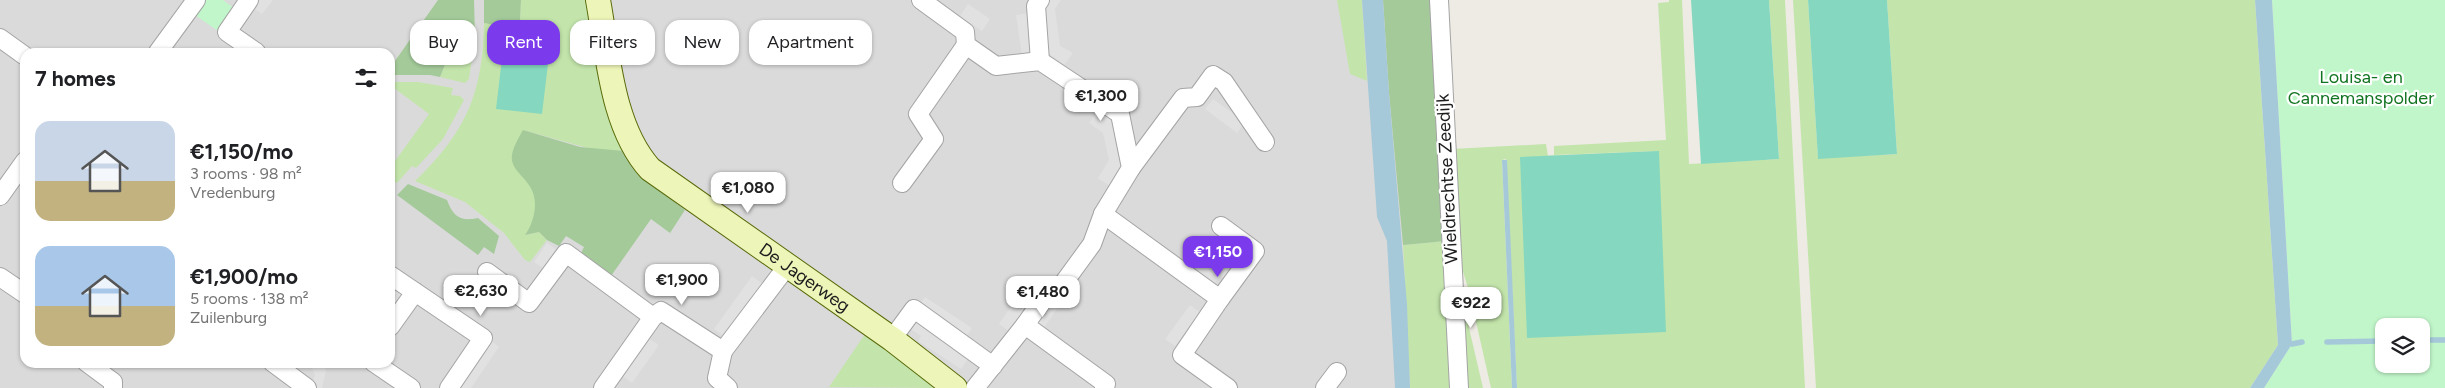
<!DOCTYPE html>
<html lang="en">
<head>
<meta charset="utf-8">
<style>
  :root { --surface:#fff; --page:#f2f2f2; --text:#202124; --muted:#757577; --accent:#7c3aed }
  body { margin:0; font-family:Figtree,sans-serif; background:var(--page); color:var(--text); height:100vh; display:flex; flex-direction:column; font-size:19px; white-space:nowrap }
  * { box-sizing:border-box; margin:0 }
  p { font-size:16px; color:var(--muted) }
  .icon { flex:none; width:28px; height:28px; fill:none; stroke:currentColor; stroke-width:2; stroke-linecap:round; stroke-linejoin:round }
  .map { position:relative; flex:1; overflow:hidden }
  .panel { position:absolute; left:20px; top:48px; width:375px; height:320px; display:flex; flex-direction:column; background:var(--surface); border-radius:15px; box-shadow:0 1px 4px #0004 }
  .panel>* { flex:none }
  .top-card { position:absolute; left:410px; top:20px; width:475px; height:45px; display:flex; gap:10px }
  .fabs { position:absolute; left:2375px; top:318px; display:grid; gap:10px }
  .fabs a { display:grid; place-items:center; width:55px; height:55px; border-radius:10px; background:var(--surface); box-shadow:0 1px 4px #0004; font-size:25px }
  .price { position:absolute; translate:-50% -42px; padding:0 11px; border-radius:10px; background:#fff; color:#222; font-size:16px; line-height:32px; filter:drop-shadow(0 1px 2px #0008) }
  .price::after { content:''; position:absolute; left:50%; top:30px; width:15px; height:11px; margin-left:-8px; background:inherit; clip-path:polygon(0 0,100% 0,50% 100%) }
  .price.current { background:var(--accent); color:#fff }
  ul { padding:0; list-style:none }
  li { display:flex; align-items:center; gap:15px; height:125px; padding:0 15px }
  li span { display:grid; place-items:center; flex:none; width:140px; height:100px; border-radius:15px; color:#555 }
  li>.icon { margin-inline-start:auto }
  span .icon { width:60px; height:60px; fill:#fffc; stroke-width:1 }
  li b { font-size:21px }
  h2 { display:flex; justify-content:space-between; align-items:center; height:60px; padding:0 15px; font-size:21px }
  .chip { padding:0 18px; border-radius:15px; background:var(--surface); box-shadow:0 1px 4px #0004; font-size:18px; line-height:45px }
  .chip.current { background:var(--accent); color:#fff }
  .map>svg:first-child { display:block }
</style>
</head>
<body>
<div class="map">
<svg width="2445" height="388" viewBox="0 0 2445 388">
  <rect width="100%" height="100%" fill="#edebe3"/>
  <!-- residential -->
  <path fill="#dbdada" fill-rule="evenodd" d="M0,0H1430L1437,388H0ZM25,52H390V362H25Z"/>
  <!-- grass -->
  <g fill="#c3e5ab">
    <path d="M521,0H585L615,133L624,151L595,150L523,130L528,181L534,191L536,204L533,221L526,235L539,232L547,240L530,262L525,260L504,233L465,202L415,181C466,132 483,93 484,23L517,29L520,20Z"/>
    <polygon points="1337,0 1362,0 1367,81 1350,74"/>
    <polygon points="1669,0 1682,0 1689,164 1779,159 1769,0 1785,0 1805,388 1517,388 1506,159 1502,160 1512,388 1491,388 1469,291 1461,265 1452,149 1546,144 1548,156 1520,157 1659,151 1554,155 1554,146 1666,140 1658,3 1669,2"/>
    <polygon points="1793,0 1808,0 1818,158 1897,154 1887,0 2255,0 2278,345 2250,388 1816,388"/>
    <polygon points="475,36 469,79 465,83 440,77 446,62"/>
    <polygon points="390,82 418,82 453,88 451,95 460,96 464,100 443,139 416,168 412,166 397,183 390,179 390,168 429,114 390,85"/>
    <polygon points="1446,241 1454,388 1410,388 1403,245"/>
    <polygon points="1462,298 1483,388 1464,388"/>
    <polygon points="865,334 933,384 935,388 829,387"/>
  </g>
  <!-- forest -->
  <g fill="#a4ca9a">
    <polygon points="438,0 474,0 475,36 446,62 440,77 430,75 390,75 390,68"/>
    <polygon points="484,0 521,0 520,20 517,29 484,23"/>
    <polygon points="1383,0 1430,0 1446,241 1403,245 1389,93"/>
    <path d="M523,130L580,147L624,151L636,172L685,210L670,233L651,219L611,276L580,255L584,247L566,236L559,246L547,240L539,232L525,235C530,228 532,222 534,214C541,179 509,176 512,155C513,147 519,137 523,130Z"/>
    <path d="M408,184L447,200C453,216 460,222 478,218L499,236L494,254L484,247L478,255L397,195Z"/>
  </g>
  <!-- park -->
  <g fill="#c1f6ca" fill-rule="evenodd">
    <polygon points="205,0 223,0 234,8 218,31 195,15"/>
    <path d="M2272,0H2445V388H2264L2292,344ZM2384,326H2421V364H2384Z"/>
  </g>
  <!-- pitch -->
  <g fill="#85d8bf">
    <polygon points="1691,0 1769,0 1779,159 1701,164"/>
    <polygon points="1808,0 1887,0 1897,154 1818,159"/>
    <polygon points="505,33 551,39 542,114 496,109"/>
    <polygon points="1659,151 1666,332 1527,338 1520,157"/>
  </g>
  <!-- parking -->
  <g fill="#e1e1e1">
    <polygon points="257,0 273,0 262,14 252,7"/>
    <polygon points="1046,0 1061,0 1055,9 1060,46 1073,53 1064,65 1048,53 1041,6"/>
    <polygon points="968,4 990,19 982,31 960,16"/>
    <polygon points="1030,13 1036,52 1022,55 1016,15"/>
    <polygon points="1213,99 1245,122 1237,133 1205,109"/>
    <polygon points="1098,110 1116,122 1123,168 1111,187 1098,178 1109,160 1103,133 1089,123"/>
    <polygon points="547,243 556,249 543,268 534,262"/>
    <polygon points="1232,254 1242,261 1228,281 1220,276 1212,287 1188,271 1196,260 1218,276"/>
    <polygon points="752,276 763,284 725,337 714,329"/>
    <polygon points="1031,277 1042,284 1009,331 999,324"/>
    <polygon points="397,289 408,296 390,322 390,299"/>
    <polygon points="925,297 972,328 965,339 976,347 961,369 918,341 921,336 906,326"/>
    <polygon points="1053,297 1061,303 1043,329 1034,323"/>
    <polygon points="1190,305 1200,312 1175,346 1165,339"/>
    <polygon points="648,338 659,345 632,383 622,376"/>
    <polygon points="489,339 499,347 471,388 455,388"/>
    <polygon points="310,363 324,363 326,371 322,388 314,388 311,386 315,375"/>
  </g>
  <!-- water -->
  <g fill="#a5c9d9">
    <polygon points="1362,0 1383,0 1389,93 1407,304 1410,388 1395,388 1387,241 1377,217"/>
    <polygon points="2255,0 2272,0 2292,344 2264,388 2250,388 2278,345"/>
    <polygon points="1502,160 1507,160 1517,388 1512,388"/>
  </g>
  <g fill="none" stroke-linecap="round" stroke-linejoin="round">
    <!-- stream -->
    <g stroke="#a5c9d9" stroke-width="5.5">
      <polyline points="2421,340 2445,340"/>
      <polyline points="2327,342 2384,341"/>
      <polyline points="2292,344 2302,342"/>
    </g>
    <!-- street casing -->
    <g stroke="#a4a4a4" stroke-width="20">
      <g id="street">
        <polyline points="249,0 227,32 256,52"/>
        <polyline points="921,0 965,32 966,45 996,66 1040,61 1120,114 1131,168 1103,214 1092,244 1057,292 1047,294 1025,325"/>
        <polyline points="1439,0 1459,388"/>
        <polyline points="0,38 25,56"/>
        <polyline points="158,52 196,0"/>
        <polyline points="1040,61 1036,6 1040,0"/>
        <polyline points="1131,168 1183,98 1197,97 1213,75 1224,82 1265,142"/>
        <polyline points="902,183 934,139 918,114 966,45"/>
        <polyline points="0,196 25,161"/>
        <polyline points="1103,214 1220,299 1182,355 1228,388"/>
        <polyline points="487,272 529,303 566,253 653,317"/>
        <polyline points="390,275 483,338 449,388"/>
        <polyline points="0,277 25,294"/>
        <polyline points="1220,299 1255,251 1221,226"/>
        <polyline points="390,327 415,292"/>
        <polyline points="892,339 914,309 993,366"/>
        <polyline points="723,351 717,378 728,388"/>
        <polyline points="86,362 113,382 113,388"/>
        <polyline points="272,362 307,388"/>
        <polyline points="373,362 411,388"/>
        <polyline points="603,388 653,317 661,311 723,351 788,265"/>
        <polyline points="975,388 1025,325 1106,384 1104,388"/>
        <polyline points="1325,388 1337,372"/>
      </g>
    </g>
    <!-- secondary casing -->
    <g stroke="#5a6c0b" stroke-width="26">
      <g id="secondary">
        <path id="s1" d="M598,0C608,55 612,127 650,169L892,339L955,388"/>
      </g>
    </g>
    <!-- street -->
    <use href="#street" stroke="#fff" stroke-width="18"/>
    <!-- secondary -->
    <use href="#secondary" stroke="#eef5b9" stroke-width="24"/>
  </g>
  <g text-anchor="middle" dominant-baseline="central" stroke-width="4.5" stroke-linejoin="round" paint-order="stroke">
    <!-- park labels -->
    <g font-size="18" fill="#117421" stroke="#fff">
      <text x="2361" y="77">Louisa- en<tspan x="2361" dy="21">Cannemanspolder</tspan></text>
    </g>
    <!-- street labels -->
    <g font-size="18" fill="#1d1d1d" stroke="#fff">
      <text transform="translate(1447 179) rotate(-93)">Wieldrechtse Zeedijk</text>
      <text stroke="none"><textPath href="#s1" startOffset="368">De Jagerweg</textPath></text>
    </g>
  </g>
</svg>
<div class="fabs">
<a><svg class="icon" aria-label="layers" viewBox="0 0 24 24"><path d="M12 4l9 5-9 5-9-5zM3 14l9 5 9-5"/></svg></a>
</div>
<b class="price" style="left:1101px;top:122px">€1,300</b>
<b class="price" style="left:748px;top:214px">€1,080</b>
<b class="price current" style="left:1218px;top:278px">€1,150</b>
<b class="price" style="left:682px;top:306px">€1,900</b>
<b class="price" style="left:481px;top:317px">€2,630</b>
<b class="price" style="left:1043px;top:318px">€1,480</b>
<b class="price" style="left:1471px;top:329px">€922</b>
<div class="top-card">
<a class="chip">Buy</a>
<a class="chip current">Rent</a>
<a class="chip">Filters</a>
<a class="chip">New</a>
<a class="chip">Apartment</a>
</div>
<section class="panel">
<h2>7 homes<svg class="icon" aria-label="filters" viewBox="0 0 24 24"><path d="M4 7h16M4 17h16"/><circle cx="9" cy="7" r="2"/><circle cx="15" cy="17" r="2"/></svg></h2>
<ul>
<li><span style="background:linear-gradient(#c9d6e8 60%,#c2b280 0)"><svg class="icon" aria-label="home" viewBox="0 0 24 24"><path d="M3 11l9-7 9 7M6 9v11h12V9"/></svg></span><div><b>€1,150/mo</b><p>3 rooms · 98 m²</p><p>Vredenburg</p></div></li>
<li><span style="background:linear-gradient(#a9c7e8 60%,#c2b280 0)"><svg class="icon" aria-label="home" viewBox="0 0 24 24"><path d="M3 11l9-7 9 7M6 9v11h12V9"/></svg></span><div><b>€1,900/mo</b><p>5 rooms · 138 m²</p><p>Zuilenburg</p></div></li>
</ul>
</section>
</div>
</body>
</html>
